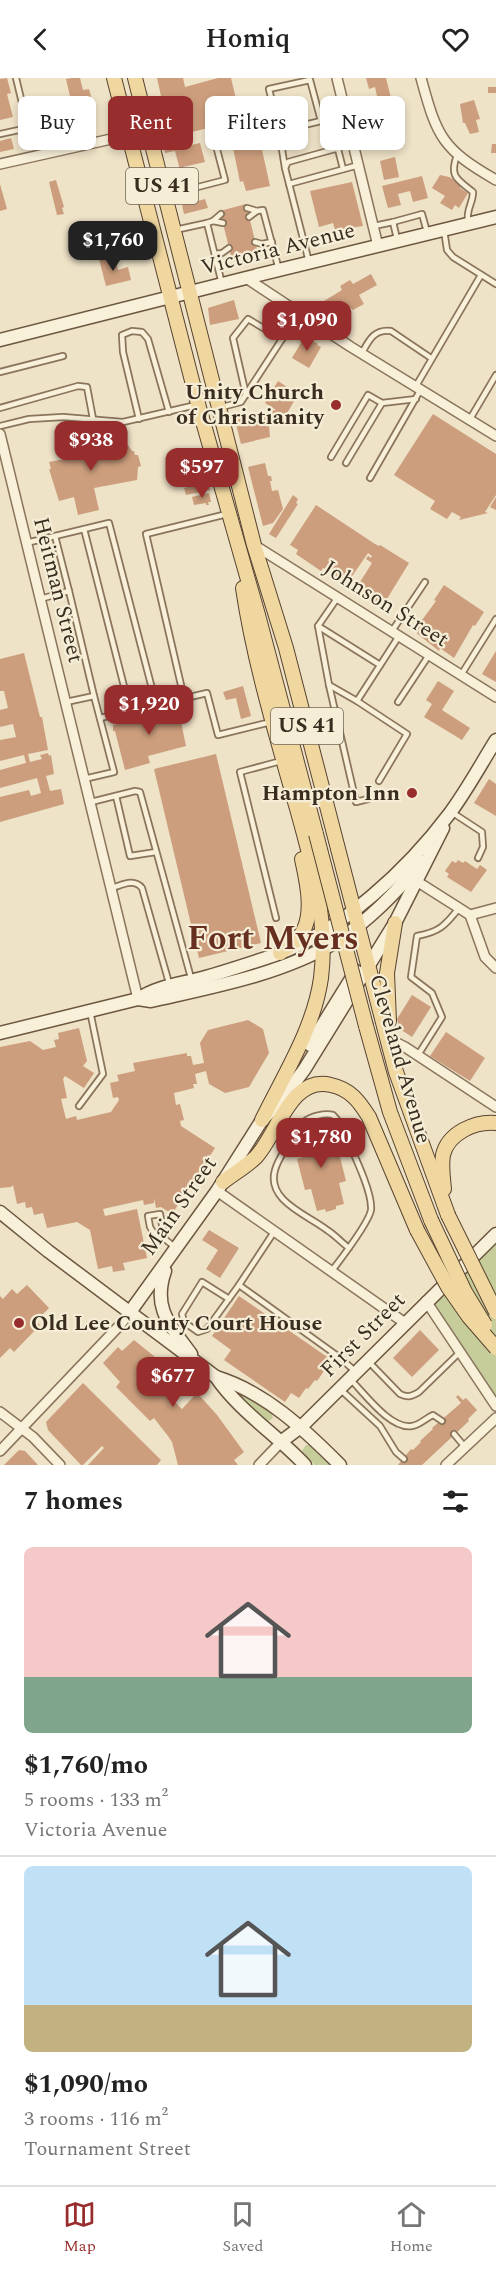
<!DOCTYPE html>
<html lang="en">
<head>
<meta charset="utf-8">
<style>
  :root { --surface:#fff; --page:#f2f2f2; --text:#222; --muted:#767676; --line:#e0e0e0; --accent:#982d2d }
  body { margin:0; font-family:Spectral,serif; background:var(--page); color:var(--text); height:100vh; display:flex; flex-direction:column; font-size:22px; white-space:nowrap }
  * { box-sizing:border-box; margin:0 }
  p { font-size:20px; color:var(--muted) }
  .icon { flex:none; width:33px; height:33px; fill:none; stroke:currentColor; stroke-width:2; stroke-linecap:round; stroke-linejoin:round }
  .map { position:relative; height:1387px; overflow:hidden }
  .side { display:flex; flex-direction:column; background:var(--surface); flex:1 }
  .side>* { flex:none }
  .banner { position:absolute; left:18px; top:18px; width:460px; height:54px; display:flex; gap:12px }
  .price { position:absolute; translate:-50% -51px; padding:0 14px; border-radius:12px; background:var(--accent); color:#fff; font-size:20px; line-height:39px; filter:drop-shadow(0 2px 3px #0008) }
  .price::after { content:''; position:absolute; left:50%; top:36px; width:18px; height:14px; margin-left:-9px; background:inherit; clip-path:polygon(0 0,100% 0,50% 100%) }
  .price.active { background:#222; color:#fff }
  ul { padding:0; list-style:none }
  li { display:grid; align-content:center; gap:12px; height:318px; padding:0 24px }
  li+li { border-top:2px solid var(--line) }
  li span { display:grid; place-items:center; height:186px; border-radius:9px; color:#555 }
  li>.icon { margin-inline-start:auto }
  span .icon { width:108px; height:108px; fill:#fffc; stroke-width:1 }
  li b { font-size:26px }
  h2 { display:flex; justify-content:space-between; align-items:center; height:72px; padding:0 24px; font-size:26px }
  .chip { padding:0 21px; border-radius:9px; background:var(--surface); box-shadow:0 3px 9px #0003; font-size:21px; line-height:54px }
  .chip.active { background:var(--accent); color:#fff }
  header { display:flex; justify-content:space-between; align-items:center; height:78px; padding:0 24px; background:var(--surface); font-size:27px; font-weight:600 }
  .tab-bar { display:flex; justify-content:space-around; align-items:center; height:84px; border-top:2px solid var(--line); background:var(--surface); font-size:16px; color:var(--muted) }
  .tab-bar a { display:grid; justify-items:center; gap:3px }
  .tab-bar .active { color:var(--accent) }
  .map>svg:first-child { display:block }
</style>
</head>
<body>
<header><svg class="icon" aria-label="back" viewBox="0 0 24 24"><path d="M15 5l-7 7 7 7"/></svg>Homiq<svg class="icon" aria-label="heart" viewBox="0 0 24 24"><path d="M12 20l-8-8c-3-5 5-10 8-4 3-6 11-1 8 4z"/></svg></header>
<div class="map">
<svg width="496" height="1387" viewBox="0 0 496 1387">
  <rect width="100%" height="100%" fill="#eee2c7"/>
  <!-- green -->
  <g fill="#c6cc9a">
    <polygon points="496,1156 496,1328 426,1223"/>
    <polygon points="233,1311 271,1334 273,1340 269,1343 266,1342 232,1314"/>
    <polygon points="306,1367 310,1367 330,1387 315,1387 302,1373"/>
  </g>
  <!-- building -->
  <g fill="#cc9e7d" fill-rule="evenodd">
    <polygon points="7,0 11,15 7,16 13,39 0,42 0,1"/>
    <polygon points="72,0 80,0 83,12 89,11 92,22 86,24 92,50 78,53 66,1"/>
    <polygon points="157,0 183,0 185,9 218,0 231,0 237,25 252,22 256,39 170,59"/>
    <polygon points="366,0 386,0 391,20 378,23 375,9 369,11"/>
    <rect x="488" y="9" width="8" height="6"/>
    <polygon points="53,20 62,59 47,62 38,23"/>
    <polygon points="474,22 480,41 476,42 479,54 470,56 465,45 463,45 460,26"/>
    <polygon points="257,49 270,108 246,113 243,103 240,104 230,55"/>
    <polygon points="184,58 187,68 200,65 205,84 183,89 184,91 180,92 175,73 165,75 162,63"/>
    <polygon points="11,60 14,71 0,74 0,63"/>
    <polygon points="492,66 496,66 496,75 491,75"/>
    <polygon points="395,79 399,99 384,102 380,83"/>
    <polygon points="440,97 449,99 461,106 460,110 468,115 459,130 455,127 452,132 440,125 445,118 432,110"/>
    <polygon points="422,98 428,120 413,124 410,113 398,116 401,127 388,130 382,108"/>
    <polygon points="56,102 64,129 62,130 64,136 57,137 49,104"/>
    <polygon points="352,104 363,148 335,152 333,145 319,149 310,113"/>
    <polygon points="0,106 7,131 0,133"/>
    <polygon points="205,121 208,130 184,136 182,127"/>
    <polygon points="246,126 258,175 232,182 220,133"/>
    <polygon points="114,177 118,192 128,189 131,202 106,208 99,181"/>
    <polygon points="371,196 377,207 359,217 364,226 353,232 345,225 330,234 324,223 342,212 340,208 350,202 353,206"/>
    <polygon points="234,222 239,241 210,247 208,230"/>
    <polygon points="305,258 318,266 317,267 321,269 309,290 292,280"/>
    <polygon points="278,303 296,315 295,317 297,318 286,337 289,340 288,342 269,347 270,359 241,366 235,342 276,332 265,325"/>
    <polygon points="433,336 496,376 496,417 485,434 488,435 459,442 461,439 452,434 447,441 430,431 435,423 394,397"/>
    <polygon points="81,358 85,372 91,371 93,377 128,367 132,373 134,373 135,377 138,377 141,388 138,389 137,402 94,410 99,432 78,437 74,419 59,423 49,391 51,391 49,384 64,381 60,363"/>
    <polygon points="265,385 268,398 271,398 272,403 270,403 272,413 278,412 283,431 273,445 263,448 248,389"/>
    <polygon points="209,404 210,412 186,417 184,410"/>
    <polygon points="209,415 211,424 208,424 209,427 206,427 206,425 194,427 192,419"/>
    <polygon points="293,417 298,421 296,425 298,426 276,460 274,459 269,456"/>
    <polygon points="496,419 496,432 490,429"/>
    <polygon points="316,427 375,466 379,468 380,467 409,485 382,529 355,512 372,485 366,481 368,478 371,480 372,478 368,475 346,507 335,500 336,498 328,492 323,490 321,493 296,476 298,472 290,467"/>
    <polygon points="444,507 484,534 475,548 473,547 454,580 440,570 439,573 414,553 436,523 434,522"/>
    <polygon points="496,573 496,604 482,596"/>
    <polygon points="24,575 40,639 42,639 48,672 28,676 30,684 42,681 40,677 48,675 49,678 51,677 54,696 46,698 50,713 61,711 64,726 0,744 0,719 29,712 31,718 41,715 37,700 0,710 0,692 26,685 24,677 0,683 0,662 16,659 13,646 0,649 0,632 8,630 4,613 0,613 0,581"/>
    <polygon points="438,603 454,613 442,632 470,650 462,662 424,639 432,626 426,622"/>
    <polygon points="243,608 251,638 241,641 236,620 226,622 223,614"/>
    <polygon points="162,631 163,634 176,631 179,634 186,668 148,678 150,685 125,692 115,653 113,653 113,647 126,644 125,640"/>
    <polygon points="216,676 261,865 199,880 154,691"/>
    <polygon points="489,701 496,706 496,738 474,725"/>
    <polygon points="458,782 463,785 465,783 477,791 480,787 487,792 471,814 447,799 449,796 445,793 452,783 456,785"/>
    <polygon points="412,917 431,929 412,959 400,951 397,941"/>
    <polygon points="248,942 263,951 269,975 249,1009 225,1015 209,1006 206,993 195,996 197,1006 193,1006 194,1010 174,1015 176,1027 180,1026 184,1042 180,1043 181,1048 215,1070 172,1136 161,1129 156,1130 154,1120 154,1125 144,1127 143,1122 103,1131 105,1138 137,1131 147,1180 123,1185 125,1192 113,1194 112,1188 98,1191 90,1152 77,1144 47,1150 43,1135 34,1137 32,1129 26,1130 25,1124 17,1126 13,1107 11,1109 0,1110 0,969 30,963 43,972 56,969 54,962 59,961 58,955 79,950 87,983 83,988 94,995 84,1010 65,998 63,1001 67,1020 61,1021 66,1041 76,1038 77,1042 111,1034 119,1022 118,1019 113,1020 110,1005 119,1003 117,997 135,993 133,985 187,975 187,978 191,978 193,987 204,985 200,965 208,952"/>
    <polygon points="446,954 485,980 470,1003 430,978"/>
    <polygon points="317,1050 318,1053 327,1051 333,1073 338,1071 346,1103 339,1105 344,1126 336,1128 336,1131 326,1134 325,1131 317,1133 311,1111 305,1112 297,1081 303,1079 298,1058 305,1056 304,1053"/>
    <polygon points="209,1152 239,1170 220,1200 206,1191 218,1172 202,1162"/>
    <polygon points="27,1207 49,1230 36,1243 40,1247 14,1274 10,1270 0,1280 0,1218 3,1221 12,1211 17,1216"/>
    <polygon points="239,1218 333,1283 326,1294 324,1293 317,1303 315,1302 308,1311 306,1310 299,1320 291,1315 285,1324 224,1282 231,1272 212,1258"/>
    <polygon points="420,1252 439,1272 412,1299 393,1280"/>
    <path d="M134,1262L191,1308L217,1337L244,1374L234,1382L238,1387H178L172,1364L168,1358L154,1340L150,1343L116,1309L120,1304L103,1285L118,1269L122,1273ZM185,1307L194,1318L182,1331L172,1321Z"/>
    <polygon points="83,1305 161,1382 157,1387 88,1387 104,1370 102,1368 83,1387 81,1387 48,1352 46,1344"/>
    <polygon points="458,1317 463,1322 466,1320 477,1332 468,1341 469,1343 422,1387 398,1387 411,1371 413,1372 421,1364 420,1363 433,1351 432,1350 461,1325 456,1319"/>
    <polygon points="19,1372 25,1373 38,1387 4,1387"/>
  </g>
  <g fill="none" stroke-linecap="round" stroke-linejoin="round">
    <!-- lane casing -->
    <g stroke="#8a755c" stroke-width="8">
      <g id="lane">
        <polyline points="279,53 269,11 310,2 321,43"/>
        <polyline points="0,56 28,50 16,0"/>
        <path d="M457,77C449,99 457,101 473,114C473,126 466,130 468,144"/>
        <polyline points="285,90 288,84 335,71 338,71 343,91"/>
        <polyline points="289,106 359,87"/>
        <polyline points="167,117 225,102 214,60"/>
        <polyline points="247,130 257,133"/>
        <polyline points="221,136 213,143 223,145"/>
        <polyline points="249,139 257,133 263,132 279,192"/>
        <polyline points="213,143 207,145 222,206"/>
        <polyline points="374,148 393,144"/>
        <polyline points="175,152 207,145"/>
        <polyline points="444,152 447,172 453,179 496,206"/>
        <polyline points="397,161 393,144 422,136 427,154"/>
        <polyline points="255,164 262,166 272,164"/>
        <polyline points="215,176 222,175 229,170"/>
        <polyline points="309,184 285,90 279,53 325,42 328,43 335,71"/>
        <path d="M362,275C369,262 374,251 391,253L431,280"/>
        <polyline points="0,294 63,278"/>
        <polyline points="416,308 481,197"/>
        <polyline points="246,317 233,260 248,241 282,261"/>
        <polyline points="222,329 241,324 299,235"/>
        <polyline points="0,330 78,308 87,309 93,341"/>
        <polyline points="139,341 123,274 122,257 132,253 142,254 148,261 169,334"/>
        <polyline points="470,341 496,297"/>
        <polyline points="0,348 29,341 63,339 123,344 196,327"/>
        <polyline points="331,379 368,317 382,325 416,321"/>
        <polyline points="346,385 382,325"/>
        <polyline points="370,400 421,311"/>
        <polyline points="84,451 130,632"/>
        <polyline points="55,458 69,513"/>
        <polyline points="26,465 109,445 156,626"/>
        <polyline points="338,519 318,548 329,607 356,724 368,721"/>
        <polyline points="40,521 69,513 94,618"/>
        <polyline points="318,548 380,587"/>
        <polyline points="392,553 425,504"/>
        <polyline points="461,597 496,541"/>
        <polyline points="329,607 357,623"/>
        <polyline points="184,620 146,456 227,436"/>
        <polyline points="66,624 94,618 114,694 84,701"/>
        <polyline points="398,624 429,577"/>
        <polyline points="100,640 207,615 218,657 271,644"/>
        <polyline points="379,703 407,656 357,623 399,558"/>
        <polyline points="116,718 130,778 156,774"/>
        <polyline points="91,724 135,713 140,714 191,900"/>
        <polyline points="453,735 482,754 483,769 478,780"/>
        <path d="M112,810C122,807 134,800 142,810L169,905"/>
        <polyline points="276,840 240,694 281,683"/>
        <path d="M418,977L442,939L432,915L411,899L417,858C439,854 445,848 459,830"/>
        <polyline points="79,1028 103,996 90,933"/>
        <polyline points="330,1063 346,1060"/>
        <polyline points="287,1071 301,1069"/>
        <polyline points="274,1154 239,1207 339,1279 356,1294"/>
        <polyline points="161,1158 163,1152 160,1136 148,1138 150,1149 155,1157 161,1158 176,1170"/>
        <path d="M331,1194C340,1182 369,1145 371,1132C373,1112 348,1065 340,1045L333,1037C325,1035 311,1038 304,1044C295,1056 279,1078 275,1092C266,1123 308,1137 327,1152C335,1157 341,1164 349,1170"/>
        <polyline points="229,1221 202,1204 182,1236 184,1244 198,1254 207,1251 239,1207"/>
        <path d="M368,1283L400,1316C408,1320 412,1318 419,1314L459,1275"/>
        <path d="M351,1302C365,1316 391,1352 412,1348C420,1347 426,1340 433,1337L442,1343"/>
        <polyline points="341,1312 380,1348 396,1374 404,1381"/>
        <polyline points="454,1356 465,1369"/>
      </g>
    </g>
    <!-- street casing -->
    <g stroke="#8a755c" stroke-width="12">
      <g id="street">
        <polyline points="337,0 378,168"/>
        <path d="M421,0C437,59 442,71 496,102"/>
        <polyline points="0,86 129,57"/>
        <polyline points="246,200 351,269 496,358"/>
        <polyline points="0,356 138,921"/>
        <polyline points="254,467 496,619"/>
        <polyline points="418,804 470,837 485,879 496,890"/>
        <polyline points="470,837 496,830"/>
        <polyline points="387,960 405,969 496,1029"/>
        <polyline points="217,1113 405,1245"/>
        <polyline points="426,1223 496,1328"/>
        <polyline points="0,1334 33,1359 60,1387"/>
        <polyline points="0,1373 120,1247 130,1234"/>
        <polyline points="259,1387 282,1363"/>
        <polyline points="446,1387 496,1340"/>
      </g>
    </g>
    <!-- secondary casing -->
    <g stroke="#6b563f" stroke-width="15">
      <g id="secondary">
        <polyline points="0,262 246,200 496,139"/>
        <path d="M138,921L151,923C212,909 279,897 334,865C368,844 396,814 422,784"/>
        <path d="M0,955L138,921C157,908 180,906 202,900C227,893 251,885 275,877C342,853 408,791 450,735C467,712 481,686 496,662"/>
        <polyline points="310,967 356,893"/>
        <path d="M0,1134L48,1173L216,1299C265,1314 304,1351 340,1387"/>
        <path d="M165,1193C152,1230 170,1247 191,1276"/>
        <polyline points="130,1234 217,1113 262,1042 282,1021 304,992 395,845 443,750"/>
        <path d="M216,1299C239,1333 277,1357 305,1387"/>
        <polyline points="282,1363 302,1348 496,1156"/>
      </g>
    </g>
    <!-- primary casing -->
    <g stroke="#584330" stroke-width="16">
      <g id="primary">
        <polyline points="114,0 198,326 258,537 316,756"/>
        <polyline points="135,0 254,467 286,570 387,960 396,994 448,1137"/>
        <path d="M243,510C253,578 273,646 292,713C309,774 329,836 321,900C314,950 284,997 262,1042"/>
        <path d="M280,875C286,870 293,866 298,860C316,841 307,804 302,781"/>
        <polyline points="389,943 387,895 395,845"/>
        <polyline points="366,948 390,1034 431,1142"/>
        <path d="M223,1104C233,1096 247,1088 256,1079C278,1055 291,997 331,1007C350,1011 359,1023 369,1039L417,1152"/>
        <path d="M444,1111C443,1100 441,1088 443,1077C448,1055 475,1043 496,1045"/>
      </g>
    </g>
    <!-- lane -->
    <use href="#lane" stroke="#f9f0da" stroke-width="4.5"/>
    <!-- street -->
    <use href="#street" stroke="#f9f0da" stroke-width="9"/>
    <!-- secondary -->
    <use href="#secondary" stroke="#f9f0da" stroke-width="12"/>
    <!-- primary -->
    <use href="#primary" stroke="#f0d7a0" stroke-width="14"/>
    <!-- primary-bridge casing -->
    <g stroke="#584330" stroke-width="16" stroke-linecap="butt">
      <g id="primary-bridge">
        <polyline points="316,756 366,948"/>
        <polyline points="448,1137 496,1234"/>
        <polyline points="431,1142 465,1214 485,1247"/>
        <polyline points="417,1152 448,1209 469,1239 496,1270"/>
      </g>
    </g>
    <!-- primary-bridge -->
    <use href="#primary-bridge" stroke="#f0d7a0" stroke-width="14"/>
  </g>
  <!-- markers -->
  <g fill="#982d2d" stroke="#f5edd6" stroke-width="2">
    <circle cx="336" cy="327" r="6"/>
    <circle cx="412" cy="715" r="6"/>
    <circle cx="19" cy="1245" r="6"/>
  </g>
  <g text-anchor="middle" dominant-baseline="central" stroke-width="4.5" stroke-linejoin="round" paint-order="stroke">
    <!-- shield labels -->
    <g fill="#f5edd6" stroke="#726757" stroke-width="1.5">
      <rect x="126" y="90" width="72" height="36" rx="4.5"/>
      <rect x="271" y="630" width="72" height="36" rx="4.5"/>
    </g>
    <g font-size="21" font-weight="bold" fill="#3a2d20">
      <text x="162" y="108">US 41</text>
      <text x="307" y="648">US 41</text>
    </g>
    <!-- street labels -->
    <g font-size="22" fill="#3a2d20" stroke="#f5edd6">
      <text transform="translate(278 171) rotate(-14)">Victoria Avenue</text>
      <text transform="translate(58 512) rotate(76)">Heitman Street</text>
      <text transform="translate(386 526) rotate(32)">Johnson Street</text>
      <text transform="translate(400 981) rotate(74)">Cleveland Avenue</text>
      <text transform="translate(179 1128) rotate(-55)">Main Street</text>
      <text transform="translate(363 1257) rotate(-45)">First Street</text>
    </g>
    <!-- poi labels -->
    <g font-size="22" font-weight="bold" fill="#3a2d20" stroke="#f5edd6" text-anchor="end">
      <text x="324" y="314">Unity Church<tspan x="324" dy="25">of Christianity</tspan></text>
      <text x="400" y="715">Hampton Inn</text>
      <text x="31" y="1245" text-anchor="start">Old Lee County Court House</text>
    </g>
    <!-- town labels -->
    <g font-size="34" font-weight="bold" fill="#662f20" stroke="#f5edd6">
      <text x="273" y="861">Fort Myers</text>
    </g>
  </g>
</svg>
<b class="price active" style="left:113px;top:194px">$1,760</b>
<b class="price" style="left:307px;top:274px">$1,090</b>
<b class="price" style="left:91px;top:394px">$938</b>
<b class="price" style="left:202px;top:421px">$597</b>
<b class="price" style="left:149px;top:658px">$1,920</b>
<b class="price" style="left:321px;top:1091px">$1,780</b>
<b class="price" style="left:173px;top:1330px">$677</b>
<div class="banner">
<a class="chip">Buy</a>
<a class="chip active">Rent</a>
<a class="chip">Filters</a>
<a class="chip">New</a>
</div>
</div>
<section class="side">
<h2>7 homes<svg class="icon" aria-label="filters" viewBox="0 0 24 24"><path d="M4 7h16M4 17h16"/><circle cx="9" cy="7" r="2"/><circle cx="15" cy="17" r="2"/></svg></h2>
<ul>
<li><span style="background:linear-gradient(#f6c9c9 70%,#7fa58c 0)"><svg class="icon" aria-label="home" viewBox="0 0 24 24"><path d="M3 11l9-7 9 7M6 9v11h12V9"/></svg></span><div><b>$1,760/mo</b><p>5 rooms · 133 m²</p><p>Victoria Avenue</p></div></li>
<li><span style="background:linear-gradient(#bfe0f5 75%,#c2b280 0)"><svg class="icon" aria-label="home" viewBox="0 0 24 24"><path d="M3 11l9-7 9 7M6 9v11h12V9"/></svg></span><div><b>$1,090/mo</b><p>3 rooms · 116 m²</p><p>Tournament Street</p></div></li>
</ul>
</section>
<nav class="tab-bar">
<a class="active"><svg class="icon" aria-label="map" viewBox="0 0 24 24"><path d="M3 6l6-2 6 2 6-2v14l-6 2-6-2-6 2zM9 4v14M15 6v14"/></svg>Map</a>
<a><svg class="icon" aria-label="saved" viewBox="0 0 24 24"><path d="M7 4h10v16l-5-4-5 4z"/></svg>Saved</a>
<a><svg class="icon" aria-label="home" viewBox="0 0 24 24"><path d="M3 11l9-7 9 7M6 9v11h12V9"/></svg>Home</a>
</nav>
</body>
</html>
